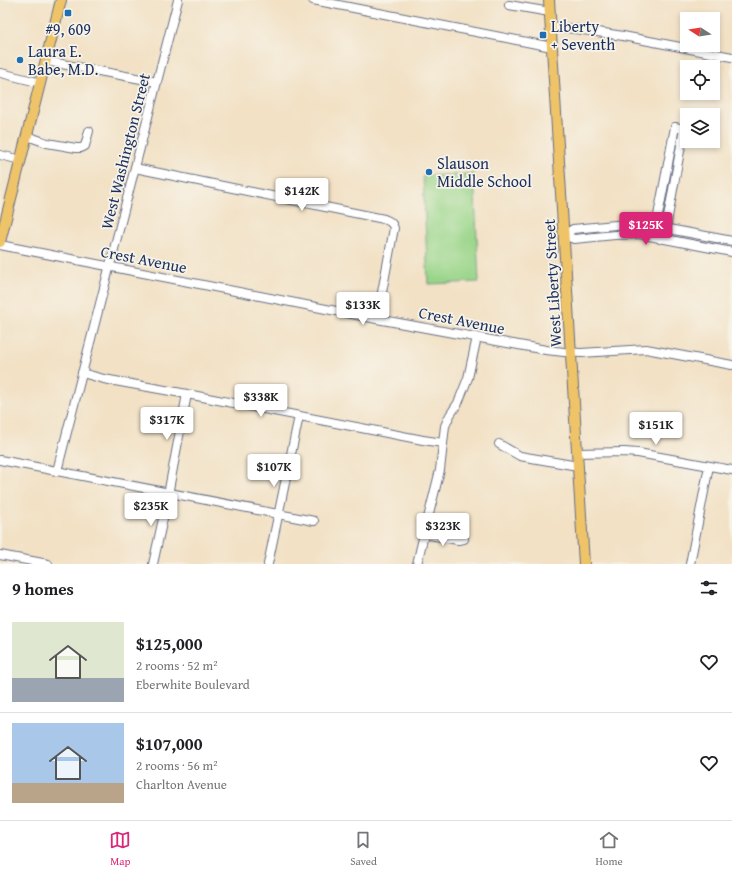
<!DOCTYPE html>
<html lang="en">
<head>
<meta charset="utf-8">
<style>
  :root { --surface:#fff; --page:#f6f6f6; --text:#202124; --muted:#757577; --line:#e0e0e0; --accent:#db2777 }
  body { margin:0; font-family:"Gentium Book Plus",serif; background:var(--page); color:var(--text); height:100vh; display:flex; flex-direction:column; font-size:15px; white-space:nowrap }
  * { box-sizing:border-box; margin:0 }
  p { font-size:13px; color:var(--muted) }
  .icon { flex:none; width:22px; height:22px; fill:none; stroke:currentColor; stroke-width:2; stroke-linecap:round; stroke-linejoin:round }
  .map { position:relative; height:564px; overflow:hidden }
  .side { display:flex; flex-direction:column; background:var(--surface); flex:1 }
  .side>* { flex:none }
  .needle { width:26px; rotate:282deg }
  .controls { position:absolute; left:680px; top:12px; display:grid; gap:8px }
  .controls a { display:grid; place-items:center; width:40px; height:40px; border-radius:0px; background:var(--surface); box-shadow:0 2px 6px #0003; font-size:20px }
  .price { position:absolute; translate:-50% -34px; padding:0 9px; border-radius:4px; background:#fff; color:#222; font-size:13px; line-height:26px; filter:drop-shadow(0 1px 2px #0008) }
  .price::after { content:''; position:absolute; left:50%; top:24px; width:12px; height:9px; margin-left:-6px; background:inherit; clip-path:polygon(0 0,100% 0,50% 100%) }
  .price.current { background:var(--accent); color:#fff }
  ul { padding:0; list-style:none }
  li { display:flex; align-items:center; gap:12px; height:100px; padding:0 12px }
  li+li { border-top:1px solid var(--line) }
  li span { display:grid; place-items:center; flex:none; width:112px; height:80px; border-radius:0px; color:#555 }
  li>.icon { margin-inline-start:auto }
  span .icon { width:48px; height:48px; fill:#fffc; stroke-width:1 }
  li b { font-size:17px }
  h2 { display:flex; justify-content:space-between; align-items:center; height:48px; padding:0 12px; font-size:17px }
  .tabs { display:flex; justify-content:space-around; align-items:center; height:56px; border-top:1px solid var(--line); background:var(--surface); font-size:11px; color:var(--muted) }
  .tabs a { display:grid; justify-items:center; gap:2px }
  .tabs .current { color:var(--accent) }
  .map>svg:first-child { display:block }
</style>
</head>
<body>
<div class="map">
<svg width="732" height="564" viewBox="0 0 732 564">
  <rect width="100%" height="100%" fill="#f7f3e8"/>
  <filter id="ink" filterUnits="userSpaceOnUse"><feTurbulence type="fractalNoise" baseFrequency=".025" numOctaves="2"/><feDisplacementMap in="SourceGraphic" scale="8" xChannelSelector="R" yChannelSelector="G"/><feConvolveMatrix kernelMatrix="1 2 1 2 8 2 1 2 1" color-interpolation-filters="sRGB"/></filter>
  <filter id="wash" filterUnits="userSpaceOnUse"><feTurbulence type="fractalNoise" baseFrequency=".012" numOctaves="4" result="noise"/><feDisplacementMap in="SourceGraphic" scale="16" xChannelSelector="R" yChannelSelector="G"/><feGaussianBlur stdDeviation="0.9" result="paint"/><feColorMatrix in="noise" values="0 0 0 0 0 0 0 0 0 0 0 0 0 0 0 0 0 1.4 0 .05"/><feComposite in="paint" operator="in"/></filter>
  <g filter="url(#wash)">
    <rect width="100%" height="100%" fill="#f2e1c5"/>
    <!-- green -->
    <polygon fill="#99d589" stroke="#5a8274" points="474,174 479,282 428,284 423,176"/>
  </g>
  <g filter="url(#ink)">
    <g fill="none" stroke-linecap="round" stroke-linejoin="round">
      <!-- minor casing -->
      <g stroke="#666d82" stroke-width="10">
        <g id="minor">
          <polyline points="313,0 552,47"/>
          <polyline points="509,5 550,12"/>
          <polyline points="551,26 591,31 623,36 732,57"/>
          <polyline points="46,61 157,82"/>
          <polyline points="1,73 41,83"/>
          <polygon points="675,127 684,129 666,228 660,239 656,226"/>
          <polyline points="27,136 47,143 76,148 81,148 85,146 89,131"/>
          <polyline points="0,155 21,160"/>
          <path d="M135,168L384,219C389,221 392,222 394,228L377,319"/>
          <polyline points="564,235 573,229 637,223 732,241"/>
          <polyline points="564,235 574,239 615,235 639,234 732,252"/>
          <polyline points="0,245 377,319 546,350 564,352 581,353 646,349 732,365"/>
          <polyline points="82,373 104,379 187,394 423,440 443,443"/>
          <polyline points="499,444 520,456 578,466"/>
          <polyline points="577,453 624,452 638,453 732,470"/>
          <polyline points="0,460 314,521"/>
          <polyline points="57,471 178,0"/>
          <polyline points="424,534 458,540 464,539"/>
          <polyline points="0,555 48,564"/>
          <polyline points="153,564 166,505 187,394"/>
          <polyline points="268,564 299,416"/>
          <polyline points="417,564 424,534 440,470 445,426 450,415 458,403 468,378 477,337"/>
          <polyline points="690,564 709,466"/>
        </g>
      </g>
      <!-- major casing -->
      <g stroke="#666d82" stroke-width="12">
        <g id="major">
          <polyline points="549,0 584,564"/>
          <polyline points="0,242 61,0"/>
        </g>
      </g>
      <!-- minor -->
      <use href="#minor" stroke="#fff" stroke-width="8"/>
      <!-- major -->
      <use href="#major" stroke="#efc469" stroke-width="10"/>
    </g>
  </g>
  <!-- markers -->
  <g fill="#1f6fb2" stroke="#f7f3e8" stroke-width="1.5">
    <rect x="64" y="9" width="8" height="8" rx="2"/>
    <rect x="539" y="31" width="8" height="8" rx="2"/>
    <circle cx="20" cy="60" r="4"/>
    <circle cx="429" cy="172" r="4"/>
  </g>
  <g text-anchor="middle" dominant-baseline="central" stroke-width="3.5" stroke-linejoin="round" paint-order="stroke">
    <!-- poi labels -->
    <g font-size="16" fill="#1b2f5e" stroke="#f7f3e8" text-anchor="start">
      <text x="551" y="26">Liberty<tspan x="551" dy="18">+ Seventh</tspan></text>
      <text x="68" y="29" text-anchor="middle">#9, 609</text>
      <text x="28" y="51">Laura E.<tspan x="28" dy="18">Babe, M.D.</tspan></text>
      <text x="437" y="163">Slauson<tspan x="437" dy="18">Middle School</tspan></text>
    </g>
    <!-- street labels -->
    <g font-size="16" fill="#1b2f5e" stroke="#f7f3e8">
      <text transform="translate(125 151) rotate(-76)">West Washington Street</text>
      <text transform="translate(144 259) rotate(11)">Crest Avenue</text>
      <text transform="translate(552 283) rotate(-93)">West Liberty Street</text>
      <text transform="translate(462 320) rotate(11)">Crest Avenue</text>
    </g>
  </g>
</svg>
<div class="controls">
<a><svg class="needle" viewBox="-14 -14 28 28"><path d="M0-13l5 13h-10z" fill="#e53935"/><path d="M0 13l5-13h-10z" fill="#757577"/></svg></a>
<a><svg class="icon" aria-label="locate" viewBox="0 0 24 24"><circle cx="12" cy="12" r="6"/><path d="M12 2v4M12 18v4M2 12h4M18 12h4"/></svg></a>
<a><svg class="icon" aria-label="layers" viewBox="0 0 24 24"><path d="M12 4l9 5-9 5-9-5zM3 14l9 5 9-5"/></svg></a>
</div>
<b class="price" style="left:302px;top:212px">$142K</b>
<b class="price current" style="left:646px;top:246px">$125K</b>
<b class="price" style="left:363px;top:326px">$133K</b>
<b class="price" style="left:261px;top:418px">$338K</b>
<b class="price" style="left:167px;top:441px">$317K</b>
<b class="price" style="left:656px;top:446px">$151K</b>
<b class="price" style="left:274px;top:488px">$107K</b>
<b class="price" style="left:151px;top:527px">$235K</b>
<b class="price" style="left:443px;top:547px">$323K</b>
</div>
<section class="side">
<h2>9 homes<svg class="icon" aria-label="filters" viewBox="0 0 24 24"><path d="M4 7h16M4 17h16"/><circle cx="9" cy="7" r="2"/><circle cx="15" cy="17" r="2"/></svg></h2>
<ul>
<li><span style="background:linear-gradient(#dfe7d0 70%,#9aa5b1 0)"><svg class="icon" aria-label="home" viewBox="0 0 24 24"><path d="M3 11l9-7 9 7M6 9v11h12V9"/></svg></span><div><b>$125,000</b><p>2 rooms · 52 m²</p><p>Eberwhite Boulevard</p></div><svg class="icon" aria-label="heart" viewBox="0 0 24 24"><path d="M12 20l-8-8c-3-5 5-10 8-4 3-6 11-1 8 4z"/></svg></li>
<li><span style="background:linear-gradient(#a9c7e8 75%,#b9a48a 0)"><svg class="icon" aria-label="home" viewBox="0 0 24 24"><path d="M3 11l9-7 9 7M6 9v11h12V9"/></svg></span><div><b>$107,000</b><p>2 rooms · 56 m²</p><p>Charlton Avenue</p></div><svg class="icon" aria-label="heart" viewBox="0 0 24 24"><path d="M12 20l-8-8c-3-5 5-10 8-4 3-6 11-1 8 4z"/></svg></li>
</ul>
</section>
<nav class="tabs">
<a class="current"><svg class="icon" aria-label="map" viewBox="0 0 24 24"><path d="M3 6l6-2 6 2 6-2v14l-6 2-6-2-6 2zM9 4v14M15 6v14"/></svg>Map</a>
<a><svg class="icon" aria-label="saved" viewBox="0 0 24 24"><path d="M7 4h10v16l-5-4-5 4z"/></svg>Saved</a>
<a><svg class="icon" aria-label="home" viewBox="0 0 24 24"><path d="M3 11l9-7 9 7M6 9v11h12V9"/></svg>Home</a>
</nav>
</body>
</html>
